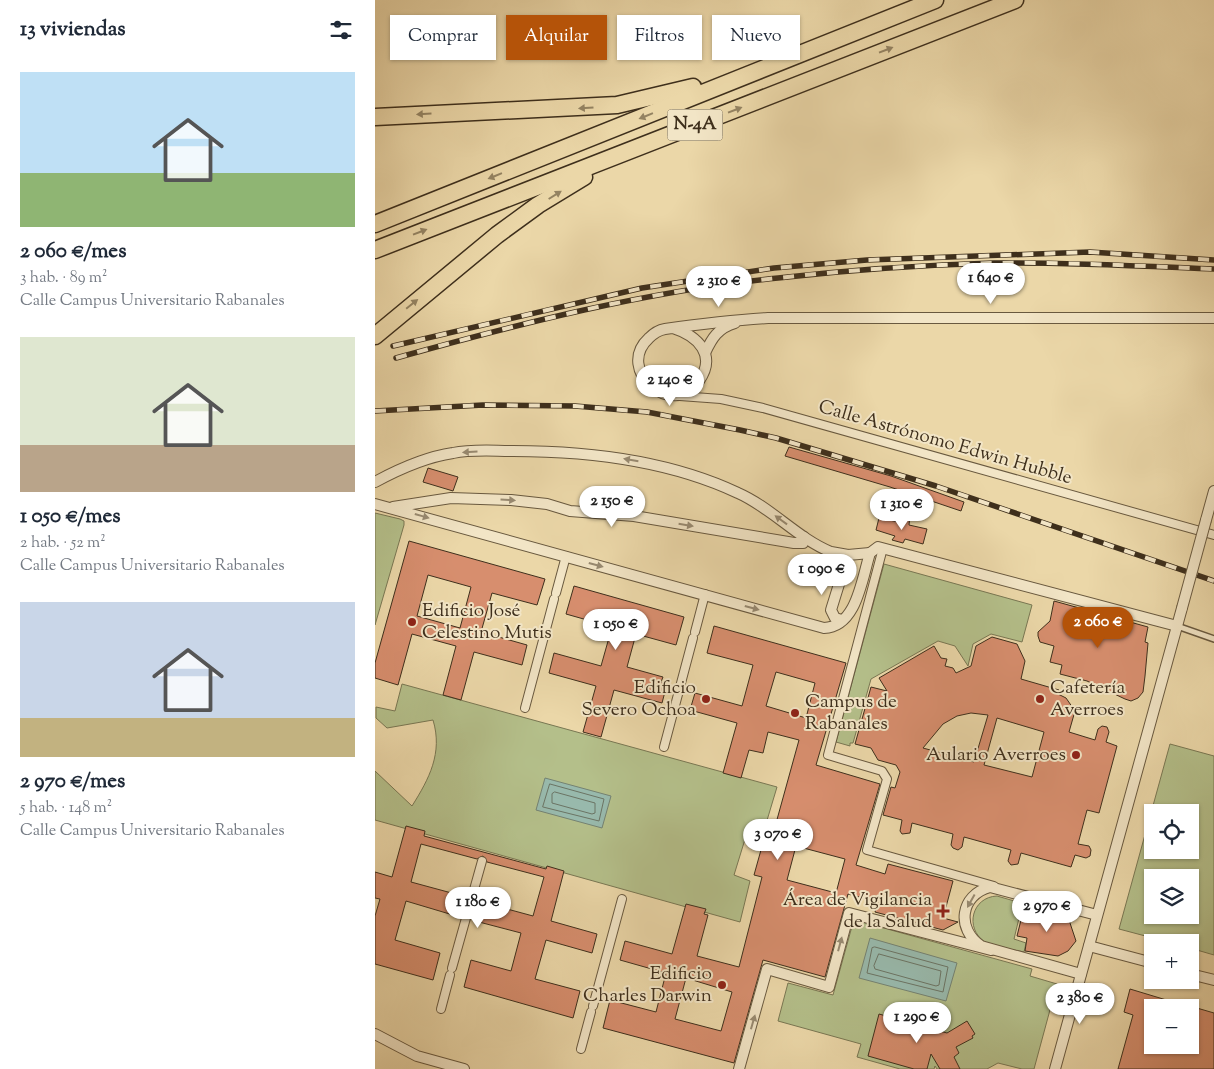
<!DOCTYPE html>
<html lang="es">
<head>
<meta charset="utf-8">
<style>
  :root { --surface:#fff; --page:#f2f2f3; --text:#1f2937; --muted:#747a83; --accent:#b45309 }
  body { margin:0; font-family:"Sorts Mill Goudy",serif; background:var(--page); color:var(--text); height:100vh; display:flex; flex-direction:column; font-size:19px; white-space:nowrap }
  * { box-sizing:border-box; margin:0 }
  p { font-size:16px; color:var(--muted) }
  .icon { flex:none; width:28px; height:28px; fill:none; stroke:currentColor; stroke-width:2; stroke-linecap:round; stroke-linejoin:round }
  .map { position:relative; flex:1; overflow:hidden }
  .sheet { display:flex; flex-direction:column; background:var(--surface); width:375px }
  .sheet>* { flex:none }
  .banner { position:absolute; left:15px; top:15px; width:475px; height:45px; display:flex; gap:10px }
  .fabs { position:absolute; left:769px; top:804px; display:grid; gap:10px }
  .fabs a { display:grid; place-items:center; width:55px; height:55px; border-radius:0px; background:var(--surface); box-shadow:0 1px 4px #0004; font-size:25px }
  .price { position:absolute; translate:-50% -42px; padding:0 11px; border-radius:18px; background:#fff; color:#222; font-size:16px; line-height:32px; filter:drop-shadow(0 1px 2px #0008) }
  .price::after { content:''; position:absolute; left:50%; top:30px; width:15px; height:11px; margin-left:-8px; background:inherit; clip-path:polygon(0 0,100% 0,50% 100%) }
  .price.current { background:var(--accent); color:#fff }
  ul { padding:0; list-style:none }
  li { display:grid; align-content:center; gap:10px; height:265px; padding:0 20px }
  li span { display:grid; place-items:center; height:155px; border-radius:0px; color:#555 }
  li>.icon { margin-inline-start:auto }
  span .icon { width:90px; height:90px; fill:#fffc; stroke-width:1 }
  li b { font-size:21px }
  h2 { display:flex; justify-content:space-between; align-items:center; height:60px; padding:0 20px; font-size:21px }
  .chip { padding:0 18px; border-radius:0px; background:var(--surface); box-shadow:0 1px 4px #0004; font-size:18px; line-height:45px }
  .chip.current { background:var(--accent); color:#fff }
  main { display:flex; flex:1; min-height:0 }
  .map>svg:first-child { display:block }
</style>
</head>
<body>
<main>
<section class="sheet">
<h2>13 viviendas<svg class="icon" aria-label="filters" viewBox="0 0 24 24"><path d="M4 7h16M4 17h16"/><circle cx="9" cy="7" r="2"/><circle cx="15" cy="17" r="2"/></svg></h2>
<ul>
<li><span style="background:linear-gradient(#bfe0f5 65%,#8fb573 0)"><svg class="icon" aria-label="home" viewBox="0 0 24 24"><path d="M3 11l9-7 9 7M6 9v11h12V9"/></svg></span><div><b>2 060 €/mes</b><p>3 hab. · 89 m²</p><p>Calle Campus Universitario Rabanales</p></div></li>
<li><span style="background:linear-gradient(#dfe7d0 70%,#b9a48a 0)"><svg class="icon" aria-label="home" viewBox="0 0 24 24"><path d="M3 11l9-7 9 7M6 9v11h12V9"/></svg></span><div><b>1 050 €/mes</b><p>2 hab. · 52 m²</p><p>Calle Campus Universitario Rabanales</p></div></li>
<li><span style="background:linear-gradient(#c9d6e8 75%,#c2b280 0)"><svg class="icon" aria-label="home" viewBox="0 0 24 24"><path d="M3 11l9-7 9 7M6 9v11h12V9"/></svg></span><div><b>2 970 €/mes</b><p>5 hab. · 148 m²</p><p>Calle Campus Universitario Rabanales</p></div></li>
</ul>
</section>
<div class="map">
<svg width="839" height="1069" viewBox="0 0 839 1069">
  <rect width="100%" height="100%" fill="#ebd7a8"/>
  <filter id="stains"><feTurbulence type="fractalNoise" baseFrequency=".004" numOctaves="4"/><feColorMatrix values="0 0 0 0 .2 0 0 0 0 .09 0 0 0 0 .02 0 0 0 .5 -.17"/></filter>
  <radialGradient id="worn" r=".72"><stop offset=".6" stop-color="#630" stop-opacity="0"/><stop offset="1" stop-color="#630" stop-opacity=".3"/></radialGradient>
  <!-- green -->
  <g fill="#b4bf8a" stroke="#797753" fill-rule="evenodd">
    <polygon points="0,513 25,519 29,521 29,525 0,625"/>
    <polygon points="509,564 657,605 647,642 616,634 598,644 593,666 580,646 563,641 496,679 478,743 475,743 475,746 461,742"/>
    <path d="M27,684L402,787L390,827L375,823L359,875L375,881L365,922L0,820V771L37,806C54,779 68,753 58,720L12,728L1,718V707L20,711Z"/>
    <path d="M795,744L839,756V955L815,948V942H793L744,929ZM778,812H815V850H778ZM778,878H815V915H778Z"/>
    <path d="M622,896L660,907L658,916L645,914L639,939L651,943L649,952C637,949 620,948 610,942C589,928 597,897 622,896Z"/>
    <polygon points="487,922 657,969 655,976 682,984 659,1069 647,1069 623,1063 612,1069 562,1069 560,1066 559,1069 525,1069 482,1057 486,1044 403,1021 413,983 458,995 476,930 478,926"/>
  </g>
  <!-- water -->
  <g fill="#98b9ac" stroke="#748272">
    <polygon points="170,778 236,796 227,828 161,810"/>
    <polygon points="495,938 582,963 571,1001 484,978"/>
  </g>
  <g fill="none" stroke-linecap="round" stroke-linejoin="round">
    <!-- shore -->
    <g stroke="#6b7464" stroke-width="1">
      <polygon points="175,784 229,799 224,821 168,807"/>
      <polygon points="180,792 220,803 220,813 217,814 177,803 177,794"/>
      <polygon points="500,947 573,967 568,992 492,973 497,948"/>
      <polygon points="504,954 566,971 564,985 561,986 500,969 499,966"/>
    </g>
  </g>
  <!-- building -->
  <g fill="#d78e6e" stroke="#3e2f1c" fill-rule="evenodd">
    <polygon points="414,447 516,476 589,502 586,511 515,487 410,456"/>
    <polygon points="53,468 83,477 78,491 48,482"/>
    <polygon points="535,515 534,525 552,529 548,544 530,539 528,543 517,540 520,536 501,530 504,518 529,523"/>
    <path d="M34,541L170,579L162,605L117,593L106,632L152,645L147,665L99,652L86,700L68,695L81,646L37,634L23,685L0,678V663ZM53,575L96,587L85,628L42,616Z"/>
    <polygon points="199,586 309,617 301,645 261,634 252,667 288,677 286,682 292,684 287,703 239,690 226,737 208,732 221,686 174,673 179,653 226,666 237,627 191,614"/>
    <polygon points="679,601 773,627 770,642 773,643 770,676 768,692 763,698 756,701 750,699 712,681 685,674 687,665 675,662 679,646 665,642 663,636 663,632 675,621"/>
    <path d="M339,626L471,663L441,765L505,784L481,865L510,874L513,864L578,881L568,918L583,922L568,930L500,912L503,902L473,894L450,977L388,960L359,1063L228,1028L235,1000L281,1012L291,973L245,960L250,941L297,954L311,904L331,909L329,914L333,915L322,956L364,967L387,877L379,875L391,832L398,834L424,740L393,732L388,753L374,750L366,778L348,773L362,723L315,710L320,693L367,706L378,665L332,653ZM401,672L440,683L431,718L391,706ZM421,846L470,859L461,893L412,880ZM311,978L357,992L346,1031L300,1019Z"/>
    <path d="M617,637L642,644L650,661L646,679L684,690L683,694L691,698L700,711L694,732L720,740L723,729L727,726L732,727L734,732L731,742L742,746L724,813L712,810L703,844L714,846L716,850L715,856L711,858L700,855L696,867L646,853L643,864L636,865L633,861L636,850L589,837L587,847L583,850L578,848L576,845L578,834L537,823L535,833L527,834L525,831L527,820L508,815L516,787L520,788L525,772L521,765L503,760L496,748L480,744L496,687L512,691L504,678L559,646L566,658L572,659L570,666L578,668L581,673L596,666L601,646ZM596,713L613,715L599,762L548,748L568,724L582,716ZM622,718L669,732L657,777L609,765Z"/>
    <polygon points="31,826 50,831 49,836 171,869 172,866 189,871 176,921 222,934 217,953 171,940 160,979 205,991 198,1018 89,987 96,960 136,971 146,933 104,922 110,903 158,916 169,877 112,862 108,856 102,859 46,844 36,882 84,895 78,915 31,901 20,940 65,953 58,980 0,964 0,916 5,899 0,898 0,872 17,877"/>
    <polygon points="662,908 685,915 694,920 701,941 693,951 683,956 650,951 652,938 642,936 647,916 658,919"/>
    <polygon points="755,989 808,1005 807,1008 778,1008 778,1045 815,1045 815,1006 839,1013 839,1069 743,1069 758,1015 749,1012"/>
    <polygon points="504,1014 572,1033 592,1021 600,1034 597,1036 598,1038 581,1047 584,1053 579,1057 585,1069 565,1069 556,1054 552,1069 539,1069 493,1056"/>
  </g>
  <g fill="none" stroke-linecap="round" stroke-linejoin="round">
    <!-- service casing -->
    <g stroke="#69593f" stroke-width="8">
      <polyline id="service" points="802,626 839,639"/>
    </g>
    <!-- pedestrian casing -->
    <g stroke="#69593f" stroke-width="10">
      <g id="pedestrian">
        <polyline points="305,396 346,399 388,408 839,535"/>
        <polyline points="508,548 453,755 507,771 512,779 492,850 619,886"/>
        <polyline points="181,593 191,556"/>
        <polyline points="320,632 330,594"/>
        <polyline points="150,708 179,599"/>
        <polyline points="289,747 318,638"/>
        <polyline points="77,968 107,861"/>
        <polyline points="218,1006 247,899"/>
        <polyline points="66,1009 75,975"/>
        <polyline points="206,1049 216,1012"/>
      </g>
    </g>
    <!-- minor casing -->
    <g stroke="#69593f" stroke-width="12">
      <g id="minor">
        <path d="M298,328C323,336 342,355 324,381C298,420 239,370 274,338C279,333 284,330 290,329C325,324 358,320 393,318H839"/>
        <path d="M330,353C337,338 343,328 360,323"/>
        <path d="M0,482C24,469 50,457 78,453C97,449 118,451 138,451C214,451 293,460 363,493C397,508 422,538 456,552L473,555L495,553"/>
        <path d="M0,504L449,628C482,627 487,578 495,553L503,547L802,626"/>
        <polyline points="18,507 76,498 136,500 172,504 195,511 259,516 419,543 428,543 429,537"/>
        <polyline points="831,520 839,491"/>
        <polyline points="467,620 460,618 456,610 473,555"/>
        <polyline points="714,946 778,963"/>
        <path d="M706,974L606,946C581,929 585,895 615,887L722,915"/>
        <polyline points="815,974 839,980"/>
        <polyline points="0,1034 42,1056 89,1069"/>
        <polyline points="364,1069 392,969 454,987 474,913 616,950"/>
        <polyline points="680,1069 807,608"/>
      </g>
    </g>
    <!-- primary casing -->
    <g stroke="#3e2f1c" stroke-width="19">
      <g id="primary">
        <polyline points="0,117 242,105 318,87"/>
        <polyline points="0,224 560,0"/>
        <polyline points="0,250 640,0"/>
        <polyline points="0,336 122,235 163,205 209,177"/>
      </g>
    </g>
    <!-- service -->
    <use href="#service" stroke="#f2e5c6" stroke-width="5"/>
    <!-- pedestrian -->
    <use href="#pedestrian" stroke="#f2e5c6" stroke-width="8"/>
    <!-- minor -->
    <use href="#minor" stroke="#f2e5c6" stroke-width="10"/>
    <!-- primary -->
    <use href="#primary" stroke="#ebd7a8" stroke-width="16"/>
    <!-- rail casing -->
    <g stroke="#3e2f1c" stroke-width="5.5">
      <g id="rail">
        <polyline points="18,346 267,288 399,268 492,260 715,252 839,260"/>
        <path d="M21,358C146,323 273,291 403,278C474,270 547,265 619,263C692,262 766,266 839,269"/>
        <polyline points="0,411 108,405 200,406 272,412 365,430 401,438 561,486 839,581"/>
      </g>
    </g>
    <!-- rail -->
    <use href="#rail" stroke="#f2e5c6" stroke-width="4" stroke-dasharray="11" stroke-linecap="butt"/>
    <!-- minor-bridge casing -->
    <g stroke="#69593f" stroke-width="12" stroke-linecap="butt">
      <polyline id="minor-bridge" points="807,608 831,520"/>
    </g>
    <!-- minor-bridge -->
    <use href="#minor-bridge" stroke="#f2e5c6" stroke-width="10"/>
  </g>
  <!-- one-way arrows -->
  <defs><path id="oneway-solid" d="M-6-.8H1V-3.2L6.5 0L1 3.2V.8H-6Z" transform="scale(1.25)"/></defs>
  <g fill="#948362">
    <use href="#oneway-solid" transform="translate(511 50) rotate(-21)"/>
    <use href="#oneway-solid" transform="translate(211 108) rotate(176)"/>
    <use href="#oneway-solid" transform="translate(360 110) rotate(-21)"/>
    <use href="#oneway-solid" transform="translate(49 114) rotate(177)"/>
    <use href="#oneway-solid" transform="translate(271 116) rotate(158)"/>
    <use href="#oneway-solid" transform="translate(120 176) rotate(158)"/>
    <use href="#oneway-solid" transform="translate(180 195) rotate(-32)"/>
    <use href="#oneway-solid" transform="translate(45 232) rotate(-21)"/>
    <use href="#oneway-solid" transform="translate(37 304) rotate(-39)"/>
  </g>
  <g fill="#988a71">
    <use href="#oneway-solid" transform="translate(95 452) rotate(177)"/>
    <use href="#oneway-solid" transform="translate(256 460) rotate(-170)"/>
    <use href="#oneway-solid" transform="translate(133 500) rotate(4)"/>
    <use href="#oneway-solid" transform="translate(47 516) rotate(16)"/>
    <use href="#oneway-solid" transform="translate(406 520) rotate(-144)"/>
    <use href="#oneway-solid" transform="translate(311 525) rotate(9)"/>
    <use href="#oneway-solid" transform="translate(221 565) rotate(15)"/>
    <use href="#oneway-solid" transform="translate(377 608) rotate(15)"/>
    <use href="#oneway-solid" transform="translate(596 901) rotate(119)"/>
    <use href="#oneway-solid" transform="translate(465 944) rotate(-75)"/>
    <use href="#oneway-solid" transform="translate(378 1022) rotate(-74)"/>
  </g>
  <!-- markers -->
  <g fill="#8f2418" stroke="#f2e5c6" stroke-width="2">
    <circle cx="37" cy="622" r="5"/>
    <circle cx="331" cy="699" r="5"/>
    <circle cx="665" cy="699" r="5"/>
    <circle cx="420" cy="713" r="5"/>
    <circle cx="701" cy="755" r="5"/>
    <path d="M565.5 903.5h5v5h5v5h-5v5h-5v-5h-5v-5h5z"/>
    <circle cx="347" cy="985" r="5"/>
  </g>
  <g text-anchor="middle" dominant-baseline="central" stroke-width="4" stroke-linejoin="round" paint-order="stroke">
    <!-- shield labels -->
    <rect fill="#f2e5c6" stroke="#74664f" stroke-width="1" x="292.5" y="109.5" width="55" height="31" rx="4"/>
    <g font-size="18" font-weight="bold" fill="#3e2f1c">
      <text x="320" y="125">N-4A</text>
    </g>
    <!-- street labels -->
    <g font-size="19" fill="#3e2f1c" stroke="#f2e5c6">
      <text transform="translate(570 443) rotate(16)">Calle Astrónomo Edwin Hubble</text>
    </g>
    <!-- poi labels -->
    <g font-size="19" fill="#3e2f1c" stroke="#f2e5c6" text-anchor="end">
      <text x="47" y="611" text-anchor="start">Edificio José<tspan x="47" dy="22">Celestino Mutis</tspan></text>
      <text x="321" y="688">Edificio<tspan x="321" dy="22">Severo Ochoa</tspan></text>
      <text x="675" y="688" text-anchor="start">Cafetería<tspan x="675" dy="22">Averroes</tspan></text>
      <text x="430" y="702" text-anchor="start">Campus de<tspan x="430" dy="22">Rabanales</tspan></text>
      <text x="691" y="755">Aulario Averroes</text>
      <text x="557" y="900">Área de Vigilancia<tspan x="557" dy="22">de la Salud</tspan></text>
      <text x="337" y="974">Edificio<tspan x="337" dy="22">Charles Darwin</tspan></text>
    </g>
  </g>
  <rect width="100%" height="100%" filter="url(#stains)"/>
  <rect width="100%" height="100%" fill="url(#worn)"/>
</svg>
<div class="fabs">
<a><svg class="icon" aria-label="locate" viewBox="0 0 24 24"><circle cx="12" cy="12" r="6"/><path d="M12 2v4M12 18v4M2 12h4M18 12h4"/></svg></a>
<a><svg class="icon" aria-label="layers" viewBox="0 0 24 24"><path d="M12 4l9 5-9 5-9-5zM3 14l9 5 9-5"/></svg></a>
<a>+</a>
<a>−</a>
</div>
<b class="price" style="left:616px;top:305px">1 640 €</b>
<b class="price" style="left:344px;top:308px">2 310 €</b>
<b class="price" style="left:295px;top:407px">2 140 €</b>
<b class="price" style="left:237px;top:528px">2 150 €</b>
<b class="price" style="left:527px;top:531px">1 310 €</b>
<b class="price" style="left:447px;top:596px">1 090 €</b>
<b class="price current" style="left:723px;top:649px">2 060 €</b>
<b class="price" style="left:241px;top:651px">1 050 €</b>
<b class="price" style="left:403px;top:861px">3 070 €</b>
<b class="price" style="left:103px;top:929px">1 180 €</b>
<b class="price" style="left:672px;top:933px">2 970 €</b>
<b class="price" style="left:705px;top:1025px">2 380 €</b>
<b class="price" style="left:542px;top:1044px">1 290 €</b>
<div class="banner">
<a class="chip">Comprar</a>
<a class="chip current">Alquilar</a>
<a class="chip">Filtros</a>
<a class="chip">Nuevo</a>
</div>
</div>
</main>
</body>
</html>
